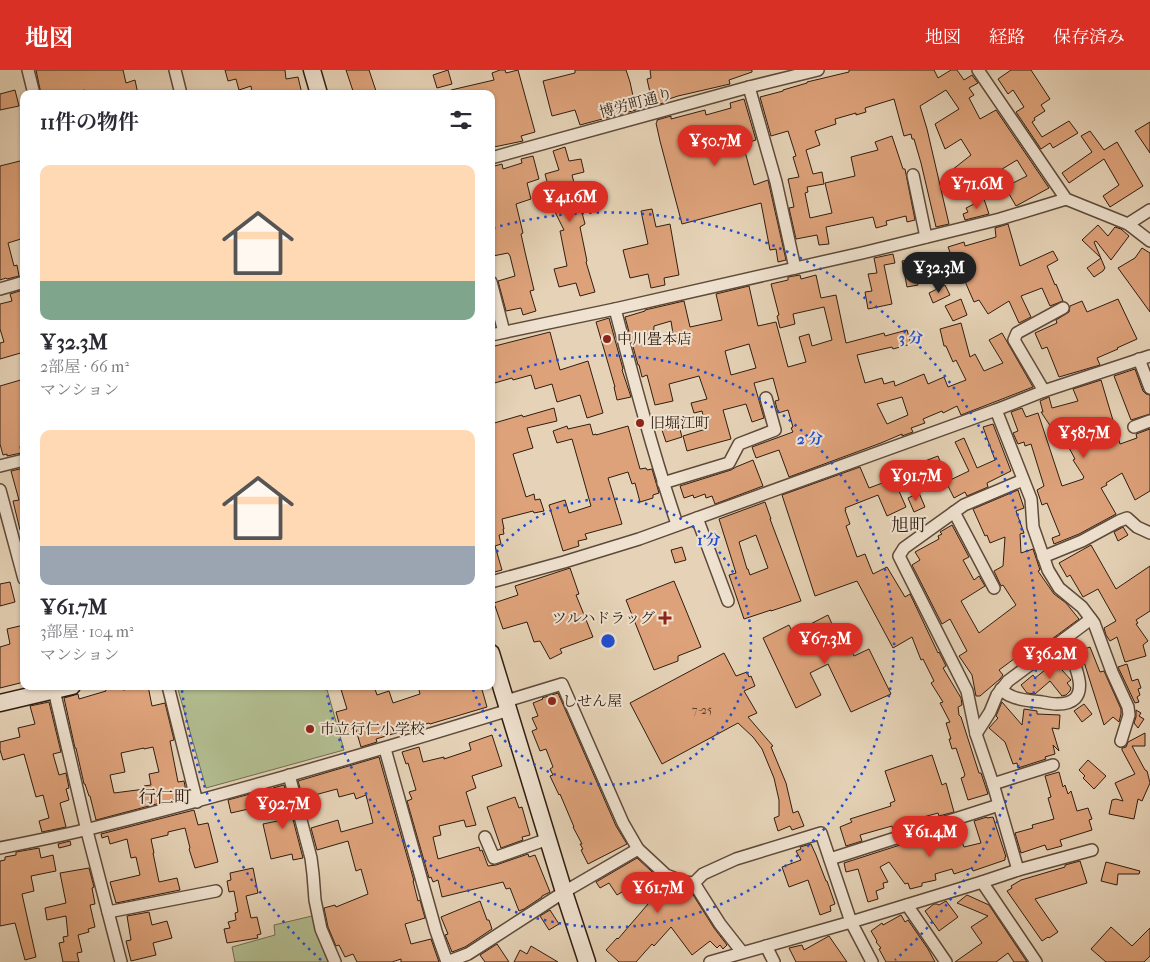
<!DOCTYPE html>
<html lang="ja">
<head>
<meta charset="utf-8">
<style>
  :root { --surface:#fff; --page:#f2f2f3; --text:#2b2b33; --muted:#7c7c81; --accent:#d93025 }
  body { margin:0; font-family:"IM FELL French Canon","Noto Serif JP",serif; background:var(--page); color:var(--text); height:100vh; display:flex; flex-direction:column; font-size:19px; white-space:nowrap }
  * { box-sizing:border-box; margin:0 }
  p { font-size:16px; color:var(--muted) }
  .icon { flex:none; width:28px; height:28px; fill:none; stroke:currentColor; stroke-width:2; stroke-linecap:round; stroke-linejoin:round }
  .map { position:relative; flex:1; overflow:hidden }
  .drawer { position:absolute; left:20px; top:20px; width:475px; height:600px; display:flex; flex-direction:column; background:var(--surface); border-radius:10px; box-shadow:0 1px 4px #0004 }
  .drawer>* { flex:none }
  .price { position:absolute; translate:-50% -42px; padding:0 11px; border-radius:18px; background:var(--accent); color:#fff; font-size:16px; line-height:32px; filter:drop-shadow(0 1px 2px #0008) }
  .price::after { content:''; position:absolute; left:50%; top:30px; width:15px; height:11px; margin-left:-8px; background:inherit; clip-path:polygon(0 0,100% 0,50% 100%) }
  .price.active { background:#222; color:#fff }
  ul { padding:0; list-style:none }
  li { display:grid; align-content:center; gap:10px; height:265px; padding:0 20px }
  li span { display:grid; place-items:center; height:155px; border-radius:10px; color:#555 }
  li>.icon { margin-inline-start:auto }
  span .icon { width:90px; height:90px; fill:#fffc; stroke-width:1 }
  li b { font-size:21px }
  h2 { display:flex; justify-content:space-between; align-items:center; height:60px; padding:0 20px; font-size:21px }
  header { display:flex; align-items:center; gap:30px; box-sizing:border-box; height:70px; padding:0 25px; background:var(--accent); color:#fff }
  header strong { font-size:24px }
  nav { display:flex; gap:28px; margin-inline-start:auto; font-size:18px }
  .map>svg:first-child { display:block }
</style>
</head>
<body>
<header>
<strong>地図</strong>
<nav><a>地図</a><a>経路</a><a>保存済み</a></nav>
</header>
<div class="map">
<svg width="1150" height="892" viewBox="0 0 1150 892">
  <rect width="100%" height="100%" fill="#e6d3b7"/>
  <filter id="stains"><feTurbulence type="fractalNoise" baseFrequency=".004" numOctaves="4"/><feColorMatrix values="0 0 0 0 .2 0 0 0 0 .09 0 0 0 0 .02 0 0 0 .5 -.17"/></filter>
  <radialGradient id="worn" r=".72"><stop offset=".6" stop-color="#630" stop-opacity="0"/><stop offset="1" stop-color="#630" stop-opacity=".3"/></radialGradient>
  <!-- green -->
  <g fill="#b2bd90" stroke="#716d50">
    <polygon points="177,616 326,616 344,680 206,718"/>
    <polygon points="312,846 331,892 235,892 232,877 275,865 274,855"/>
  </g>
  <!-- building -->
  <g fill="#dea27a" stroke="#301d10" fill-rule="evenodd">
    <polygon points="36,0 123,0 126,13 135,10 138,24 86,24 85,20 68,24 41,24"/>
    <polygon points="225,0 285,0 286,9 298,7 302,24 252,24 251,16 239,20 236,9 228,11"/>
    <polygon points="346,0 369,0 377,24 354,24"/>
    <polygon points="448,0 452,14 437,18 433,5"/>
    <polygon points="500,0 505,0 506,3 518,0 535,62 521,66 523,71 494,77 491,64 491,24 452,24 451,20 494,10 492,3"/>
    <polygon points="575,0 626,0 630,12 636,40 580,55 575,40 552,46 543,11 575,3"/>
    <polygon points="650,0 752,0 752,2 729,10 730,14 678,26 666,30 667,32 653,36 647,9 651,8"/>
    <polygon points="849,0 934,0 938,8 951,0 957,0 964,10 972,5 978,13 969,18 974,25 969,28 980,49 996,40 1049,118 1016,136 1005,117 1027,106 1017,90 961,124 952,100 971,85 961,69 945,79 935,54 959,39 946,20 920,36 927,59 949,154 936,157 921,93 914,69 912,69 911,64 904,66 894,29 865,38 866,42 856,45 856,43 835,49 836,54 815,61 820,75 806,80 813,104 822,102 824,114 807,117 808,122 805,123 810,148 832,143 825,113 855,106 851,87 878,80 875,72 892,66 903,99 905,99 915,150 907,152 906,146 886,151 887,155 876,158 873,147 826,157 829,174 819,175 817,165 796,169 789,138 794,137 788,109 799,107 793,87 796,86 788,61 771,66 760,27 783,21 783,20 807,13 807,12 849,2"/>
    <polygon points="1011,0 1031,0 1050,29 1041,35 1045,41 1034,48 1035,50 1032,52 1042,67 1069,51 1078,63 1053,78 1050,73 1041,79 1016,42 1024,37 1013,20 1008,24 998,9"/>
    <polygon points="15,20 19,36 0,40 0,24"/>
    <polygon points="744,29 756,70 743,74 754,115 768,110 786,190 778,192 776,179 770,180 761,133 682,154 660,71 656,53 657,52 657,50 671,46 671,49 705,40 706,45 731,38 730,33"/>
    <polygon points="1150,52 1150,83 1135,61"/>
    <polygon points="1090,61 1104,80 1117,72 1143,116 1110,137 1103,126 1119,115 1104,89 1069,113 1062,103 1092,82 1081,66"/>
    <polygon points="565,77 569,91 581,89 584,102 572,105 585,154 580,157 587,191 586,192 595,222 580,226 576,213 559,217 554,199 567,196 560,161 564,160 555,142 545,104 559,100 553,81"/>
    <polygon points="533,86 539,109 527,113 531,129 516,134 523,163 521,164 525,182 534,220 530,221 536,241 523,245 521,238 506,241 498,211 515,206 510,186 508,183 493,186 491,178 491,97 502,94 503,99 522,93 521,89"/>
    <polygon points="24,90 24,168 8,173 14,196 17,195 19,206 7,209 6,208 0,210 0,96"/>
    <polygon points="984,129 989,144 965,150 963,144 968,142 966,138"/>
    <polygon points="652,139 656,157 670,154 679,205 664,208 665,215 651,218 648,204 630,208 623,180 648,174 641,141"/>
    <polygon points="1008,154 1020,196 1053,181 1058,190 1047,196 1055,215 1056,214 1063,231 1050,236 1042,218 1021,226 1031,247 1019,253 1009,231 988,244 979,230 974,232 963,207 944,213 938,189 951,185 948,177 964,172 965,176 996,167 995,158"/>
    <polygon points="1098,155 1108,166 1115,157 1121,159 1129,166 1111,190 1096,171 1094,172 1105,198 1103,201 1094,207 1087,198 1101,188 1082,170"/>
    <polygon points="1142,178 1150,183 1150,242 1118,198 1135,188"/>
    <polygon points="893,184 895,193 884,195 892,234 868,239 865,222 872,221 868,204 877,203 874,188"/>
    <polygon points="912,189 918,215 907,217 902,191"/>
    <path d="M800,205L801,209L816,205L821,228L836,225L846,273L884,263L885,266L907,260L911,274L893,279L892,277L857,285L865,313L882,308L884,314L894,311L895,316L924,304L928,314L944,307L948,317L966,310L956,290L953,292L946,276H944L940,259L961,253L970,287L975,284L984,301L1003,293L989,270L1002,263L1033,317L961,345L957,336L943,343L942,341L923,349L925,353L911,358L913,362L902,366V364L881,373L789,407L779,380L756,388L752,377L793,362L791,358L793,357L788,340L778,343L775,331L779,330L773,308L754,313L764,348L752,352L746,334L723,340L731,369L687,381L683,366L706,359L702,341L694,343L691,333L707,329L699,306L669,314L673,331L655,335L647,305L642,307L639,295H638L625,247L645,241V240L684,231L690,257L722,250L716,224L749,216L758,256L776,252L788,297L806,292L799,267L809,264L812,276L832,270L824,237L793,244L795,254L780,258L777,246L779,245L771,214L788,210V207ZM671,251L674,270L653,274L654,256ZM749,274L756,298L731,305L725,281ZM902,327L908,345L887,354L877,334Z"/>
    <polygon points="945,215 950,225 933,233 929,223"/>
    <polygon points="23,220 24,282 0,289 0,273 4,272 0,259 0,234 12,231 10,224"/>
    <polygon points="961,229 967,245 953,251 945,236"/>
    <polygon points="1118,229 1137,269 1117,278 1118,279 1097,288 1100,295 1059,307 1047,277 1042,279 1035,263 1057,253 1056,250 1069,242 1070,236 1082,231 1087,242"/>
    <polygon points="609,248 623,299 622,300 631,327 617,330 614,317 615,317 596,252"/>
    <polygon points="550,262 560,300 588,291 603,343 587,348 580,325 557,332 552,314 535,319 531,305 513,310 512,308 491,314 491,277"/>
    <polygon points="1135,299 1143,321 1146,324 1150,325 1150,344 1131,350 1114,306"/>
    <polygon points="24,309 24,375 20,376 21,383 7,386 7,384 3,385 0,374 0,316"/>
    <polygon points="1101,310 1120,374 1137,368 1136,364 1150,359 1150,421 1135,430 1122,403 1106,413 1107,415 1101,418 1116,444 1079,464 1054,474 1052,468 1060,465 1047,433 1042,435 1037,420 1044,416 1031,374 1025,376 1024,372 1018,374 1013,363 1018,361 1011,342 1022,338 1026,347 1038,343 1062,416 1083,409 1083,408 1084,407 1073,390 1075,389 1067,374 1063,375 1041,342 1043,342 1040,331 1049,327 1052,338 1078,331 1073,319"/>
    <polygon points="554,338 557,351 527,358 533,378 513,384 526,427 534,424 535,430 540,429 544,441 534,443 533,441 502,449 504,459 503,459 504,464 499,465 501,474 495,476 502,500 491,503 491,354 522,345 523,347"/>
    <polygon points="678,352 682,367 666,372 661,357"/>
    <polygon points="590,354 593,365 596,364 596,365 628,356 640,399 646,398 647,400 652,399 659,423 653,425 653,428 640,432 635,413 632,414 628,402 608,408 622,454 585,464 587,469 578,471 579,476 563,481 549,435 565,430 569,443 591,436 572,369 557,373 553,361 567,356 568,359"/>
    <polygon points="993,354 1011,401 987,413 988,417 967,426 965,422 954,428 946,412 969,401 955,372 964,368 977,398 995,390 983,357"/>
    <polygon points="938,386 943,399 930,404 925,391"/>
    <polygon points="753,390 763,416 715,434 712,426 706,428 705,424 694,428 693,425 684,428 680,416 731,400 736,397"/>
    <polygon points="860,397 869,418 885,412 886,415 895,412 906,437 887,446 878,425 845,438 846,440 845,440 850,454 846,456 857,487 865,484 873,504 887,497 905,527 910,524 938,583 939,582 946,596 943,598 961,628 962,635 958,637 959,645 961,647 979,703 981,703 988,724 968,730 961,708 964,707 964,706 965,705 956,678 952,679 949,669 951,669 946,653 950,652 940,633 943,632 931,613 934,611 923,589 921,590 912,567 893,578 857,511 815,526 782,425"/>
    <polygon points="24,398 24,460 20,460 13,431 19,430 11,401"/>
    <polygon points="1018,420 1024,438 1016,441 1024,463 1020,464 1021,483 1033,479 1040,500 1038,501 1054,524 1066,533 1079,549 1041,577 1039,574 1024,586 1022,583 999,600 1003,605 1000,609 980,626 976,626 972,605 959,586 967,581 950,549 942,554 912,495 920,490 915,482 939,469 938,466 942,464 940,462 952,455 969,487 963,490 974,510 979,506 985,516 961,531 979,563 1016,535 1003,515 1001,516 994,501 1003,496 1005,467 990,473 987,465 985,466 973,439"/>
    <polygon points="919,423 925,437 914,442 908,428"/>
    <path d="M765,432L771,449H770L801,531L771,541V540L744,549L729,505L736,503L719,449ZM756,465L768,498L750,505L748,499H747L739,472Z"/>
    <polygon points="1123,457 1128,465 1118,471 1114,462"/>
    <polygon points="1091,475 1116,519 1150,496 1150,541 1136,550 1138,553 1136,554 1148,571 1143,575 1146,586 1125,592 1117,567 1110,571 1106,565 1104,558 1116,551 1098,519 1083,527 1070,505 1067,507 1059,493"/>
    <polygon points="682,477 686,490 675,493 671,480"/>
    <polygon points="570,498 579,524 576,525 593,567 560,579 562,583 550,589 540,571 534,572 527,552 503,559 494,533 518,525 515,516"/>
    <polygon points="674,511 701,577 678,586 678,591 654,600 626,530"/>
    <polygon points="10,512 15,532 0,536 0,514"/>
    <polygon points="828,545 840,572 846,569 854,586 869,579 891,624 851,642 828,594 810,603 821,625 796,638 763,568 789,555 793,563"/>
    <polygon points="24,555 24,612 0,618 0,577 10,574 7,559"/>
    <polygon points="1090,577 1100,602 1104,601 1121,639 1121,644 1119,652 1113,647 1104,655 1084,592 1083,592 1079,581"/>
    <polygon points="724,583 736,606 747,602 749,607 751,606 755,616 744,621 757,643 748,647 773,676 771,677 786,713 793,743 798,741 804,756 792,760 790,756 778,761 774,748 779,746 779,730 774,708 762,679 753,667 738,653 662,694 630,633"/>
    <polygon points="1060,588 1068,598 1062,600 1071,610 1067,613 1071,618 1070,621 1066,625 1062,626 1050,611 1035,624 1027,623 1021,615 1033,605 1035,608"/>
    <polygon points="1127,594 1132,611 1138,609 1141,618 1138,619 1140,625 1137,627 1139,632 1135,633 1118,597"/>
    <path d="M104,616H122L123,620L148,616L152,636L165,633L174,670L170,671L178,712L184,711L187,726L96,750L90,726H89L85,714H84L76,678H75L64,628L78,624L79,629L106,621ZM153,677L159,702L149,704L151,715L144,716L145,719L114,723L110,705L125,702L121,683L144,678V679Z"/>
    <polygon points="340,616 374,616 377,625 389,621 393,633 420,624 418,616 481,616 487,637 430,654 429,653 376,669 377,672 361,677 356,660 342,664 336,642 347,639"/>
    <polygon points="558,623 616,756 627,774 588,794 581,780 583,779 580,774 582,774 573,757 574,757 560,724 559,725 550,706 553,705 550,699 553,697 546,679 540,681 532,661 537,659 532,648 538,646 533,633 543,629 542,628"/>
    <polygon points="49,632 61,682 53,684 59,705 66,703 69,718 66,719 69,730 60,733 66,757 42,762 39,751 49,748 43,725 36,727 24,684 3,690 0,680 0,672 20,667 18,658 35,654 30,636"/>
    <polygon points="1002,632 1022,655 1024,639 1037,641 1037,644 1060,645 1059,659 1052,658 1059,681 1053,675 1055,684 1045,687 1046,689 1018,698 1017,693 1013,694 1005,672 989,658 998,648 996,646"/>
    <polygon points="1084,634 1092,644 1082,652 1074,641"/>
    <polygon points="1136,640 1141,643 1139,646 1144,649 1138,658 1134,653 1136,647"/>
    <polygon points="1145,663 1145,676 1132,676 1145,700 1147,701 1150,713 1142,731 1138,729 1134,749 1109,744 1112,730 1116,729 1123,731 1115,713 1135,704 1122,680 1122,678 1126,677 1128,672"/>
    <polygon points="492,665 502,696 472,706 476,718 466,722 476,755 466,757 464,750 439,756 441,765 433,767 438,789 479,777 480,781 482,780 488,796 496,795 528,784 529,787 535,785 550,822 542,826 542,827 524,839 519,841 510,818 506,819 503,812 442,827 438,810 433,812 431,807 429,808 407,731 412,729 409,722 416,720 408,693 406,694 402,682 419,677 423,692 444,687 444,689 471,680 469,673"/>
    <polygon points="932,685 942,715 946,713 954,742 939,746 938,743 909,751 910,756 893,761 892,756 860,765 862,771 846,776 840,757 852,752 850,749 891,736 890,733 895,731 885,701"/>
    <polygon points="379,687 414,811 413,811 418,831 420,830 425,848 405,854 411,874 431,869 439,892 401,892 401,889 392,892 357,892 353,884 345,887 339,875 336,876 328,857 324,838 335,835 336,837 368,824 361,799 356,801 348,771 317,780 311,758 338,750 341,762 373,753 366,725 356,729 354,723 339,727 337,719 311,726 312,730 305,732 307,738 306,739 298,711"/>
    <polygon points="1088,690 1106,706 1094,719 1083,708 1085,706 1079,700"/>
    <polygon points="1059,702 1063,717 1065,715 1068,724 1071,721 1077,741 1088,738 1092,749 1089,750 1092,760 1060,770 1062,776 1047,780 1045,775 1021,783 1015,763 1033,758 1032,755 1054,749 1048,728 1051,727 1045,706"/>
    <polygon points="284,715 303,788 293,790 292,784 271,789 263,754 282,750 273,718"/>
    <polygon points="250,724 253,738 231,743 228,730"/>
    <polygon points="515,727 519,738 522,737 530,765 522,767 523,770 501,778 487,737"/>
    <polygon points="194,740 198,755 208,753 218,792 195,798 189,779 190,778 185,758 168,762 168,765 151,769 154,783 153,783 159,812 177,808 180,820 116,833 110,812 140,805 136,787 131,788 127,769 110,774 108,766 102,768 101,764"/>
    <polygon points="987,747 987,748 993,747 1006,787 1005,787 1005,790 973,801 972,798 954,804 952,799 935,804 936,810 922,813 922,816 910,819 908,813 905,814 889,792 880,797 888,812 883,813 884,818 876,821 878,829 868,832 858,799 846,802 844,793 956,757 959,769 961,769 964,777 981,773 974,751"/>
    <polygon points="70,771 71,775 59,778 58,774"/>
    <polygon points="811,774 816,785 826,811 827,811 835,834 830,836 831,841 820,845 808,810 789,817 782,797 801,790 796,781 801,779 800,777"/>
    <polygon points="39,778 41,788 53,785 56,801 31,806 34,821 22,824 36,887 25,890 15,853 0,856 0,791 5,790 5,787 16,785 16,782"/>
    <polygon points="637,788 663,812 675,816 683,824 687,820 690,820 714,858 727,875 723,879 720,875 717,878 710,871 692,885 671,857 654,876 652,874 636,892 619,892 606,880 617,868 618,869 648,834 630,817 617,825 609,813 600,818 596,812"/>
    <polygon points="1080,791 1087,813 1035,829 1058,862 1049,868 1048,867 1042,871 1007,821 1012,818 1011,816 1021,810 1065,797 1065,795"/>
    <polygon points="1106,792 1140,801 1139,804 1118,804 1117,815 1101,811"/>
    <polygon points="89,798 94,817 92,818 95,834 90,835 95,857 88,859 89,862 78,865 82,882 77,883 79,892 63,892 59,873 64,872 63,867 68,866 66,846 47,850 45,838 66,833 60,803"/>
    <polygon points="253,798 258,823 246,826 251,848 257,847 261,864 257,865 258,868 227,873 224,859 230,858 228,852 236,850 235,843 238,842 234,821 229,822 227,811 231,810 230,803"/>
    <polygon points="967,825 989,835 1027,892 1014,892 1008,883 996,892 955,892 982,873 971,857 988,846 957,833"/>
    <polygon points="480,831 487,850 489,850 492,859 465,877 452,882 445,865 448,864 441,847"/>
    <polygon points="946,831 958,847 939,861 925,841 934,834 937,834 939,835"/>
    <polygon points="550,840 559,854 549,860 540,846"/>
    <polygon points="149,842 152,855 167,851 172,868 153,873 156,885 131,891 126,871 131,870 127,846"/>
    <polygon points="901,845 905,852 908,850 928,879 935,892 886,892 879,879 881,878 876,872 877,871 871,861 882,853 883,855"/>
    <polygon points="1111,857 1132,876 1150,858 1150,886 1144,892 1106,892 1091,879"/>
    <polygon points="829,866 847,892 796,892 789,878 802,875 804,880"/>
    <polygon points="497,874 509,892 485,892 480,885"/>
    <polygon points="531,876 558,892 514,892 520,880 527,884"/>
  </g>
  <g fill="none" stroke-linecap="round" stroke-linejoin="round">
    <!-- street casing -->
    <g stroke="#5e4a3a" stroke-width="14">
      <g id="street">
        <polyline points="28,0 34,24"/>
        <polyline points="175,0 181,24"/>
        <polyline points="978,0 1066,129 1128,154 1150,171"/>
        <polyline points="749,17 776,112 795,198"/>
        <polyline points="491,88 749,17 818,0"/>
        <polyline points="913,105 926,167"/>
        <polyline points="1128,154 1150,140"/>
        <polyline points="491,212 504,262"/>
        <polyline points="0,219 24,212"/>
        <path d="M615,239C634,311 653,383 677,454"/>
        <polyline points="491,265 615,239 862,183 1000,149 1066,129"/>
        <polyline points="1139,289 1150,318"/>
        <polyline points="1044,321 1014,270 1017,263 1063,238"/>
        <polyline points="996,340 1031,429 1033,457 1048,500 1059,518 1082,537 1094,553 1112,602 1128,637 1129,645 1121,671"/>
        <polyline points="1134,357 1150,351"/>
        <polyline points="0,396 24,390"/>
        <polyline points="663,413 729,393 739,374 775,360 766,328"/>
        <polyline points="0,420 24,509"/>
        <polyline points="954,442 994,518"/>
        <polyline points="697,448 728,531"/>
        <polyline points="1043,487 1082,471 1119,451 1127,448 1137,457 1150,463"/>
        <polyline points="491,512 564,492 639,469 996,340 1044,321 1150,286"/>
        <polyline points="53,616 88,765 121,892"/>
        <polyline points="168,616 197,732"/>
        <path d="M1001,619C1004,622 1008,625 1011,626C1018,630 1033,631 1042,632C1047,633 1052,634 1057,634C1098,634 1072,589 1064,569"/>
        <polyline points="506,631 562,614 623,753 638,779 666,805 684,812 694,813 720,854 742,882"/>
        <polyline points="976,664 990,642 997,625 1008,611 1091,549"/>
        <polyline points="385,679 436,861 447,892 468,884 564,822 638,779"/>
        <polyline points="289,705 311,788 313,804 315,830 321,859 335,892"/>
        <polyline points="993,714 1053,695"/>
        <polyline points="485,767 494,788 548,769"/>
        <path d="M0,778C30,772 60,766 89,759C230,724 370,683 509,640"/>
        <polyline points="830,789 999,735"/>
        <polyline points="1018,800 993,714 976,664 967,621 899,486 904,478 964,435 1023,410"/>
        <polyline points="982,812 1018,800 1092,780"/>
        <polyline points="694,813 703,804 736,789 821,763 851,852 710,892"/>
        <polyline points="907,835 946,892"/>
        <polyline points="108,842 216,821"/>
        <polyline points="766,876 774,892"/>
        <polyline points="872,892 851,852 982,812 1036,892"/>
      </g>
    </g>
    <!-- secondary casing -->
    <g stroke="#301d10" stroke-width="19">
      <g id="secondary">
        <polyline points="312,0 319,24"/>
        <polyline points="491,583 564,822 587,892"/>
        <polyline points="0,633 72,616"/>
      </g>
    </g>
    <!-- street -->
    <use href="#street" stroke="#efe2d0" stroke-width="11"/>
    <!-- secondary -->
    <use href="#secondary" stroke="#efe2d0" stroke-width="16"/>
  </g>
  <!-- distance rings -->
  <g fill="none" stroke="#1d4ed8" stroke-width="2.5" stroke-dasharray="2.5 5">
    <path d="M492 488A143 143 0 1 1 472 616"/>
    <path d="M492 310A286 286 0 1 1 326 618"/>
    <path d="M321 890A429 429 0 0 1 182 620M493 158A429 429 0 0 1 895 890"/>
  </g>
  <!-- markers -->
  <g fill="#8f2418" stroke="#efe2d0" stroke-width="2">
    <circle cx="607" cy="269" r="5"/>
    <circle cx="640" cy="353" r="5"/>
    <path d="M662.5 540.5h5v5h5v5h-5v5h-5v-5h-5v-5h5z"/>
    <circle cx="552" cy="631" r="5"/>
    <circle cx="310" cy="659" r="5"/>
  </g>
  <g text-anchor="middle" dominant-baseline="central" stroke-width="4" stroke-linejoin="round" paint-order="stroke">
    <!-- number labels -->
    <g font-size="12" fill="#5c3e2a">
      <text x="702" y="640">7-25</text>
    </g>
    <!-- street labels -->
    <g font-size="15" fill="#301d10" stroke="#efe2d0">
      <text transform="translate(636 33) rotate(-15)">博労町通り</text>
    </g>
    <!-- poi labels -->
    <g font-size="15" fill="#301d10" stroke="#efe2d0" text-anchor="start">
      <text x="617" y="269">中川畳本店</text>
      <text x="650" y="353">旧堀江町</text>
      <text x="655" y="548" text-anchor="end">ツルハドラッグ</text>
      <text x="562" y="631">しせん屋</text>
      <text x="320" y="659">市立行仁小学校</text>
    </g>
    <!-- quarter labels -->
    <g font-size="18" fill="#301d10" stroke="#efe2d0">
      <text x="909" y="455">旭町</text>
      <text x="165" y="727">行仁町</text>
    </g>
  </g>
  <circle cx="608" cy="571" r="8" fill="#1d4ed8" stroke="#efe2d0" stroke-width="2.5"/>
  <g font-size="15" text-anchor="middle" font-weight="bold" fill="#1d4ed8" stroke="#efe2d0" stroke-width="4" stroke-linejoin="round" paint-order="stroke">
    <text x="911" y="273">3 分</text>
    <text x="810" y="374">2 分</text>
    <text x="709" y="475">1 分</text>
  </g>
  <rect width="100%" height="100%" filter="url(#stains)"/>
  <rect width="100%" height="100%" fill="url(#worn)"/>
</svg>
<b class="price" style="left:715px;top:97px">¥50.7M</b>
<b class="price" style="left:977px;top:140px">¥71.6M</b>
<b class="price" style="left:570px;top:153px">¥41.6M</b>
<b class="price active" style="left:939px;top:224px">¥32.3M</b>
<b class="price" style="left:1084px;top:389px">¥58.7M</b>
<b class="price" style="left:916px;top:432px">¥91.7M</b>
<b class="price" style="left:825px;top:595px">¥67.3M</b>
<b class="price" style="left:1050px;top:610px">¥36.2M</b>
<b class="price" style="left:283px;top:760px">¥92.7M</b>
<b class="price" style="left:930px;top:788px">¥61.4M</b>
<b class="price" style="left:658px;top:844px">¥61.7M</b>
<section class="drawer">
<h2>11件の物件<svg class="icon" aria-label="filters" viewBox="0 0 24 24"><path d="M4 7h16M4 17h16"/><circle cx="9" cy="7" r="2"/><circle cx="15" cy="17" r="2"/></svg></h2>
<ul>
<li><span style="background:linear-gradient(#ffd9b3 75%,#7fa58c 0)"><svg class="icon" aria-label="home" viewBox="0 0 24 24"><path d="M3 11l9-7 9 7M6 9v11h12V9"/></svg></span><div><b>¥32.3M</b><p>2部屋 · 66 m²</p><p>マンション</p></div></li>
<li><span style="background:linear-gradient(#ffd9b3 75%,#9aa5b1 0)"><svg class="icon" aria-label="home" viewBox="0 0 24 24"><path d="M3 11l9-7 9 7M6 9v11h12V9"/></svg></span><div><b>¥61.7M</b><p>3部屋 · 104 m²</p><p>マンション</p></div></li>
</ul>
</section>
</div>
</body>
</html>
